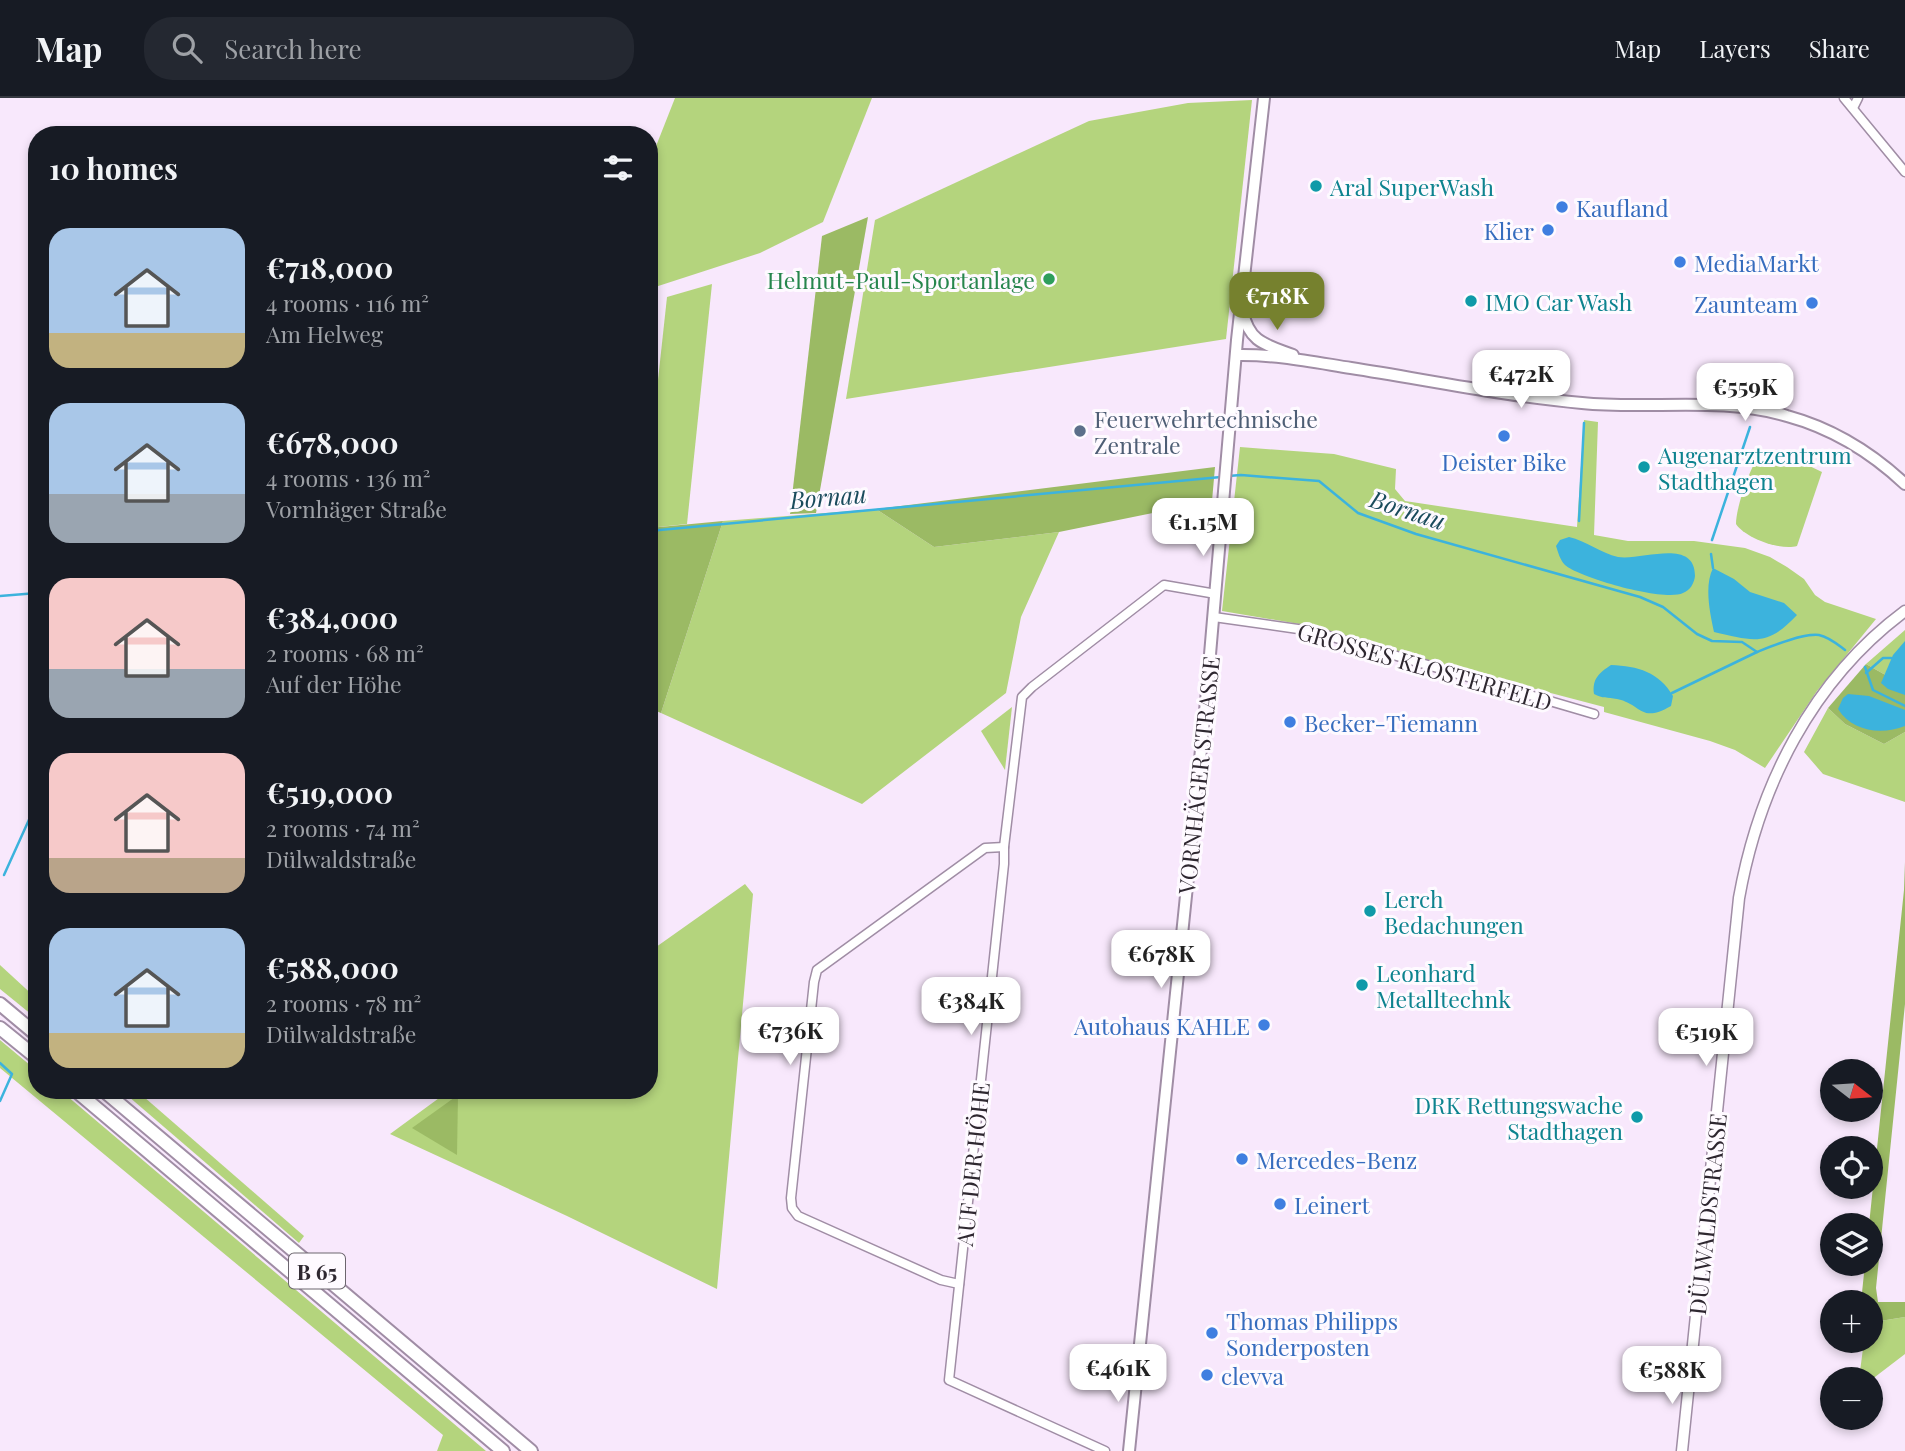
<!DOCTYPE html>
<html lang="en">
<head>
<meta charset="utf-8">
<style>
  :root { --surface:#171b24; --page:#242831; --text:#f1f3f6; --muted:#9ea1a6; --line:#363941; --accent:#76812e }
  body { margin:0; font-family:"Playfair Display",serif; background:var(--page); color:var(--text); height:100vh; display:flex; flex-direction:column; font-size:26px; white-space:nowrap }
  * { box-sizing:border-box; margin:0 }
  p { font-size:23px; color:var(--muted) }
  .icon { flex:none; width:38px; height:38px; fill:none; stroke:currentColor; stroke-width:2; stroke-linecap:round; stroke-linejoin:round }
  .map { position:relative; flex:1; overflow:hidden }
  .details { position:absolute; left:28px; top:28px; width:630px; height:973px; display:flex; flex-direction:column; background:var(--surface); border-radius:28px; box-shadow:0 4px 10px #0003 }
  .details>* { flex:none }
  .needle { width:46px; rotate:107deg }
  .buttons { position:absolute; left:1820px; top:961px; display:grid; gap:14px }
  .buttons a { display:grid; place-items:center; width:63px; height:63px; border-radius:50%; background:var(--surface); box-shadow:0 4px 10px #0003; font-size:35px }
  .price { position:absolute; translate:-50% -60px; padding:0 16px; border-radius:14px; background:#fff; color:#222; font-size:23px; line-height:46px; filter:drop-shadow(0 2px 4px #0008) }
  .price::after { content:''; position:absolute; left:50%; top:42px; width:21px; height:16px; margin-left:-10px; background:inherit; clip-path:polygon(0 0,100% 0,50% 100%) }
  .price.selected { background:var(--accent); color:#fff }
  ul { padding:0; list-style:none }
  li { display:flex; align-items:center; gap:21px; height:175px; padding:0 21px }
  li span { display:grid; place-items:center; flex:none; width:196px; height:140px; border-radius:21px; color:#555 }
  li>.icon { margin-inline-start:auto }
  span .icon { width:84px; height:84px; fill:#fffc; stroke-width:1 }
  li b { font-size:30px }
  h2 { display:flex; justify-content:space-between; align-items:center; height:84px; padding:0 21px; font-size:30px }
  header { display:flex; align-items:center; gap:42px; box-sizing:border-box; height:98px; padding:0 35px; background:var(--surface); border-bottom:2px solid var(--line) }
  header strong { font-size:33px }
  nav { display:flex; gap:38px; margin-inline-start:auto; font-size:24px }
  .search { width:490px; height:63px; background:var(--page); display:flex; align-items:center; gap:18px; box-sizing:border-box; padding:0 24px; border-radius:28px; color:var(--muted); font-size:26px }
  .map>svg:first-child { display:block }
</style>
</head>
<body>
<header>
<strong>Map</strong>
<div class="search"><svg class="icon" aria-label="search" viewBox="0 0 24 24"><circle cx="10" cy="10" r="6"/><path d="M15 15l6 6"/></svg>Search here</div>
<nav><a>Map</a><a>Layers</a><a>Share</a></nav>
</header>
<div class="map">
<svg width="1905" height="1353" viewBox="0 0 1905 1353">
  <rect width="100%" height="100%" fill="#f8e8fc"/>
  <!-- green -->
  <g fill="#b4d47d">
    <polygon points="675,0 872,0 823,124 760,155 649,191 649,66"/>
    <polygon points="1252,2 1226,241 846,301 875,122 1089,23 1188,5"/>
    <polygon points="712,186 687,426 649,430 649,365 667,199"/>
    <polygon points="1584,322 1598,324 1594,437 1628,443 1694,443 1745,450 1770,459 1787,469 1804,481 1815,497 1825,504 1876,521 1817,593 1765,670 1735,652 1710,643 1604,614 1604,609 1414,559 1305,527 1222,513 1240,349 1334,356 1396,371 1395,391 1405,403 1577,429"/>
    <path d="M1762,352L1799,363L1822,374L1797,448C1781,453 1745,440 1736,426C1736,408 1751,367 1762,352Z"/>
    <polygon points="876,411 934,449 1059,434 1021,519 1006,595 862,706 661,615 723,423"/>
    <polygon points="1905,532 1905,588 1866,566"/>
    <polygon points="1012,609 1005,672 981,633"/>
    <polygon points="1828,610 1845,626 1884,646 1905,634 1905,704 1823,676 1804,654"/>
    <polygon points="745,786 753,796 717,1191 567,1118 390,1036 450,992 649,992 649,854"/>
    <polygon points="0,867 37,901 37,921 0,891"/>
    <polygon points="0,942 37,973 37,992 60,992 486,1353 437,1353 443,1337 0,970"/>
    <polygon points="121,992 136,992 304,1138 299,1145"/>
    <polygon points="1905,1219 1905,1256 1871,1282 1859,1281 1864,1243 1871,1242 1871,1220 1874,1224"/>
  </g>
  <!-- forest -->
  <g fill="#9bba64">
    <polygon points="868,119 816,415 790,416 822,138"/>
    <polygon points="1215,369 1212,403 1059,434 934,449 876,411"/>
    <polygon points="723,423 661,615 649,610 649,430"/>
    <polygon points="1866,566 1905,588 1905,634 1884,646 1845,626 1828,610"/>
    <polygon points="1905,764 1905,906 1876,1190 1878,1204 1905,1204 1905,1219 1874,1224 1871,1220 1871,1204 1861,1204 1865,1166 1871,1166 1869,1127 1904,792"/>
    <polygon points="458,997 457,1057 412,1030"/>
  </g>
  <!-- water -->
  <g fill="#3cb3dd">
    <path d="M1569,439C1586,443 1601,455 1618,459C1641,463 1695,439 1695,478C1694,486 1690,492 1683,495C1664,504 1580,480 1565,467C1560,462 1558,454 1556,448L1560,442Z"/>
    <path d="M1713,470L1734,481L1750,494L1784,505L1797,517C1767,549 1754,543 1714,534C1710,515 1704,488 1713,470Z"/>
    <polygon points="1905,543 1905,597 1888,591 1881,585 1893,557"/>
    <path d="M1611,567C1638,568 1659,574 1673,598L1671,608C1640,626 1642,606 1617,601C1607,599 1603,601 1594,596C1592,581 1599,575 1611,567Z"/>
    <path d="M1848,596L1869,598L1905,612V628C1882,637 1852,634 1838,611L1843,600Z"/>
  </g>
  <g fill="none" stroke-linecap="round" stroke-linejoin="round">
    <!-- stream -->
    <g stroke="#3cb3dd" stroke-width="2.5">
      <path d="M1228,378L1241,377L1319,383L1358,415L1416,436L1640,499L1663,509L1697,536L1712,543L1742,544L1757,554C1772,548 1803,535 1819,537C1829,539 1837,546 1845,552"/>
      <polyline points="1579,423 1584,325"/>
      <polyline points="649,433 1221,379"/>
      <polyline points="1712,442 1750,329"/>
      <polyline points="1711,456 1713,470"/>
      <polyline points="0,498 37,495"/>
      <polyline points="1865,569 1873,592 1905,608"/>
      <polyline points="1866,575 1883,560 1891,560"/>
      <polyline points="1672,595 1757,554"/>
      <polyline points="4,777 37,704"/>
      <polyline points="0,965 12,976 0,1003"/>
    </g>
    <!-- minor casing -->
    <g stroke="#a08da5" stroke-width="11">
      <g id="minor">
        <polyline points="1844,0 1905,74"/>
        <polyline points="1853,10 1858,0"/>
        <polyline points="1214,519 1312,533 1594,616"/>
        <polyline points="959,1186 941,1182 798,1118 792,1110 791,1100 814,884 817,872 985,750 1004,749"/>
        <polyline points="1105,1353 949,1282 1004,766 1004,749 1022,599 1032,589 1164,487 1216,496"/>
      </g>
    </g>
    <!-- tertiary casing -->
    <g stroke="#a08da5" stroke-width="13">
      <path id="tertiary" d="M1682,1353L1739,800C1759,688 1812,582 1905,513"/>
    </g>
    <!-- secondary casing -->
    <g stroke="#a08da5" stroke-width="14">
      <g id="secondary">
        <path d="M1243,214C1249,245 1267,247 1293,257"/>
        <path d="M1236,257C1274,256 1313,264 1351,270C1428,282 1505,298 1582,305C1650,312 1720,298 1787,318C1831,330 1872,355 1905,386"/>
        <polyline points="1129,1353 1206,603 1237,242 1264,0"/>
      </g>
    </g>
    <!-- trunk casing -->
    <g stroke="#a08da5" stroke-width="16">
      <g id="trunk">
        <polyline points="0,906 37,937"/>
        <polyline points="0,930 37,960"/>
        <polyline points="75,992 503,1353"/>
        <polyline points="103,992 531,1353"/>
      </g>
    </g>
    <!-- minor -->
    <use href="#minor" stroke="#fff" stroke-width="8"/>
    <!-- tertiary -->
    <use href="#tertiary" stroke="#fff" stroke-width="10"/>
    <!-- secondary -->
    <use href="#secondary" stroke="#fff" stroke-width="10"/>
    <!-- trunk -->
    <use href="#trunk" stroke="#fff" stroke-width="12"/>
  </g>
  <!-- markers -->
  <g fill="#0f9aa8" stroke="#fefaff" stroke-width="2.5">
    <circle cx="1316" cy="88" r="7"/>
    <circle cx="1471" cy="203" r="7"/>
    <circle cx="1644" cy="369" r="7"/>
    <circle cx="1370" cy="813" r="7"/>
    <circle cx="1362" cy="887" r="7"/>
    <circle cx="1637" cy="1019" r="7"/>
  </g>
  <g fill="#3f7fe0" stroke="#fefaff" stroke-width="2.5">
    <circle cx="1562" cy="109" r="7"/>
    <circle cx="1548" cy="132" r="7"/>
    <circle cx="1680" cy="164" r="7"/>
    <circle cx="1812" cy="205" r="7"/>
    <circle cx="1504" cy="338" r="7"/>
    <circle cx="1290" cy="624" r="7"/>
    <circle cx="1264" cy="927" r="7"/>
    <circle cx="1242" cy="1061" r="7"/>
    <circle cx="1280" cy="1106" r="7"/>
    <circle cx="1212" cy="1235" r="7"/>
    <circle cx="1207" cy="1277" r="7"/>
  </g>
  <circle fill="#2e9e5b" stroke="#fefaff" stroke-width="2.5" cx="1049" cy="181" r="7"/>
  <circle fill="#5c6f8a" stroke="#fefaff" stroke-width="2.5" cx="1080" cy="333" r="7"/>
  <g text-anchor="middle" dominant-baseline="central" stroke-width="6" stroke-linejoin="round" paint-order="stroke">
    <!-- shield labels -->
    <rect fill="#fefaff" stroke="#6c666e" stroke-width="2" x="289" y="1155.5" width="56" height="35" rx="5"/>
    <g font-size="21" font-weight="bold" fill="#2e2730">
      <text x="317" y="1173">B 65</text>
    </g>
    <!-- culture labels -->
    <g font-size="23" fill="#0d838f" stroke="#fefaff" text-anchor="start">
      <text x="1330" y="88">Aral SuperWash</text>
      <text x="1485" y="203">IMO Car Wash</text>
      <text x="1658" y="356">Augenarztzentrum<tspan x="1658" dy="26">Stadthagen</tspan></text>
      <text x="1384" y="800">Lerch<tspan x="1384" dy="26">Bedachungen</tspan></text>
      <text x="1376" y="874">Leonhard<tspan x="1376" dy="26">Metalltechnk</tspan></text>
      <text x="1623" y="1006" text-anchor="end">DRK Rettungswache<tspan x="1623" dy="26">Stadthagen</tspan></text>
    </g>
    <!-- shop labels -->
    <g font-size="23" fill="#366cbe" stroke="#fefaff" text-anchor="start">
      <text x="1576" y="109">Kaufland</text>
      <text x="1534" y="132" text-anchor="end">Klier</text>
      <text x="1694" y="164">MediaMarkt</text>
      <text x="1798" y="205" text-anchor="end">Zaunteam</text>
      <text x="1504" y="363" text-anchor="middle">Deister Bike</text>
      <text x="1304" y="624">Becker-Tiemann</text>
      <text x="1250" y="927" text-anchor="end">Autohaus KAHLE</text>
      <text x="1256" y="1061">Mercedes-Benz</text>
      <text x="1294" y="1106">Leinert</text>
      <text x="1226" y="1222">Thomas Philipps<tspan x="1226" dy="26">Sonderposten</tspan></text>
      <text x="1221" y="1277">clevva</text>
    </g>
    <!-- leisure labels -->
    <g font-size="23" fill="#27864d" stroke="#fefaff" text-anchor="end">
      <text x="1035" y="181">Helmut-Paul-Sportanlage</text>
    </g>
    <!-- service labels -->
    <g font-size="23" fill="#4e5e75" stroke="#fefaff" text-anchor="start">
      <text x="1094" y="320">Feuerwehrtechnische<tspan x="1094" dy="26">Zentrale</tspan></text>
    </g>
    <!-- street labels -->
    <g font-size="23" fill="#2e2730" stroke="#fefaff">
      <text transform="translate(1425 568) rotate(16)">GROSSES KLOSTERFELD</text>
      <text transform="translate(1198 677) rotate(-84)">VORNHÄGER STRASSE</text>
      <text transform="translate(972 1066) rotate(-84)">AUF DER HÖHE</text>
      <text transform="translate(1707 1116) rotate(-84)">DÜLWALDSTRASSE</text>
    </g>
    <!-- water labels -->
    <g font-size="24" font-style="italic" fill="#1a4b5c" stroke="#fefaff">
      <text transform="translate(828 398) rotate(-5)">Bornau</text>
      <text transform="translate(1408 411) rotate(18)">Bornau</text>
    </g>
  </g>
</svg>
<div class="buttons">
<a><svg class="needle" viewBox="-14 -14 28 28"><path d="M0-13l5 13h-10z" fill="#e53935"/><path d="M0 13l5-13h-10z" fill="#9ea1a6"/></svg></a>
<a><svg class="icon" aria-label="locate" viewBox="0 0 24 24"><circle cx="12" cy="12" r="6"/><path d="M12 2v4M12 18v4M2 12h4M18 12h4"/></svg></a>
<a><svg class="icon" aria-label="layers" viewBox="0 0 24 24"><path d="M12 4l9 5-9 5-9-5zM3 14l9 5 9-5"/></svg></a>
<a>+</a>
<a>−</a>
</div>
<b class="price selected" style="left:1277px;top:234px">€718K</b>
<b class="price" style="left:1521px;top:312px">€472K</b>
<b class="price" style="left:1745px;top:325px">€559K</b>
<b class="price" style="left:1203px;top:460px">€1.15M</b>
<b class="price" style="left:1161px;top:892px">€678K</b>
<b class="price" style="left:971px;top:939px">€384K</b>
<b class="price" style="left:790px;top:969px">€736K</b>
<b class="price" style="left:1706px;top:970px">€519K</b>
<b class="price" style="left:1118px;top:1306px">€461K</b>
<b class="price" style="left:1672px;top:1308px">€588K</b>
<section class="details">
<h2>10 homes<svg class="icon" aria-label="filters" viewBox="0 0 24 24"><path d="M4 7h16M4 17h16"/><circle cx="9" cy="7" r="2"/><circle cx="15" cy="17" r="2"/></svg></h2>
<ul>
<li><span style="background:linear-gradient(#a9c7e8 75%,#c2b280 0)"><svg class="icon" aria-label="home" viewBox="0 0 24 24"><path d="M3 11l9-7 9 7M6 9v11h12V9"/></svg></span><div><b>€718,000</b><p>4 rooms · 116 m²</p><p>Am Helweg</p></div></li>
<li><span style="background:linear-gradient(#a9c7e8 65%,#9aa5b1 0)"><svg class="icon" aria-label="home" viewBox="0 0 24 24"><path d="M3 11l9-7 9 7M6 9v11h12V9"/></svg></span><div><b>€678,000</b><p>4 rooms · 136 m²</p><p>Vornhäger Straße</p></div></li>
<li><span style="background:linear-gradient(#f6c9c9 65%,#9aa5b1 0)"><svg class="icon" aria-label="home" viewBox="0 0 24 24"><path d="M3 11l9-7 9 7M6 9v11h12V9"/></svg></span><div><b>€384,000</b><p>2 rooms · 68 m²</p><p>Auf der Höhe</p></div></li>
<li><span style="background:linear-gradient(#f6c9c9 75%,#b9a48a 0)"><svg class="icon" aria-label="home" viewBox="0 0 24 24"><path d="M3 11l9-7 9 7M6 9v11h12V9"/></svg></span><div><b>€519,000</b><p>2 rooms · 74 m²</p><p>Dülwaldstraße</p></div></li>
<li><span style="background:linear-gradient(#a9c7e8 75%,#c2b280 0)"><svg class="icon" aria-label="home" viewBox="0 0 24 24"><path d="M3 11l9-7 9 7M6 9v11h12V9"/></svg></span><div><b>€588,000</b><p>2 rooms · 78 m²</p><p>Dülwaldstraße</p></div></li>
</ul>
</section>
</div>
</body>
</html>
